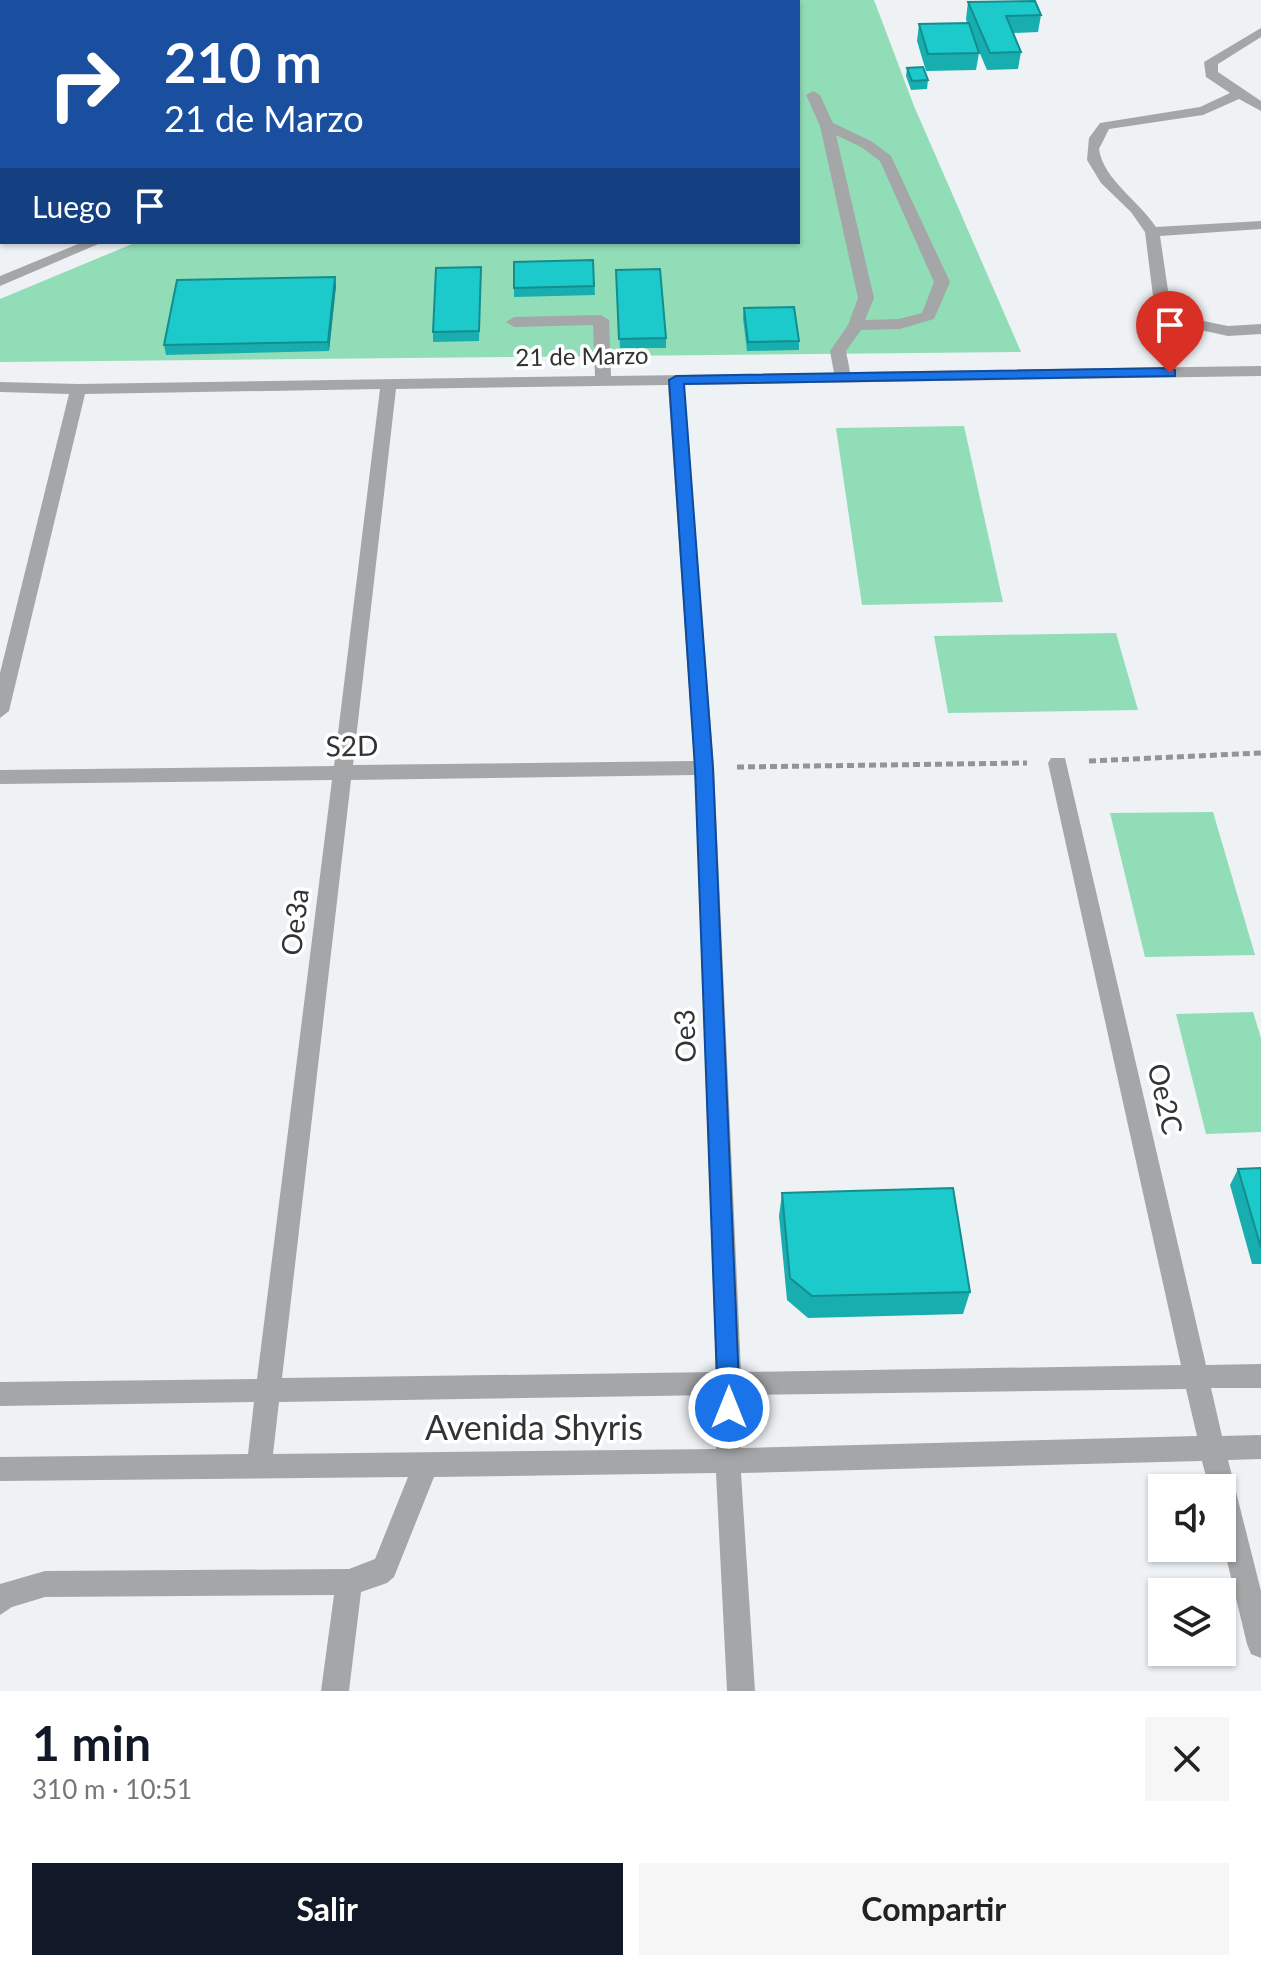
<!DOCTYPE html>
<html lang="es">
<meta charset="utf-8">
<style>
body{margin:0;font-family:Lato,sans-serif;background:#f6f6f6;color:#222;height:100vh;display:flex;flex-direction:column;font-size:30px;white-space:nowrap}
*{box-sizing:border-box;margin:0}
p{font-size:26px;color:#767676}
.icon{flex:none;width:44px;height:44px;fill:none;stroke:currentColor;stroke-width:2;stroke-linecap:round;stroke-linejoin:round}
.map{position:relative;height:1691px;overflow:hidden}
.sheet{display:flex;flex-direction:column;background:#fff;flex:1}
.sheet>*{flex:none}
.top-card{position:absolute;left:0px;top:0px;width:800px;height:244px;box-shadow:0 2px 6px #0004;background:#1a4fa0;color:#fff;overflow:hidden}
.controls{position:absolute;left:1148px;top:1474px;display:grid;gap:16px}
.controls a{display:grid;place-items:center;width:88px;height:88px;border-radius:0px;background:#fff;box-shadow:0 2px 6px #0004;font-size:40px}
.pin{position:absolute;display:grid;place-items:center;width:68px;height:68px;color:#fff;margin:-82px -34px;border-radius:50% 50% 50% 0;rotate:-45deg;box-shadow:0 0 8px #0007}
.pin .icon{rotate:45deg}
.me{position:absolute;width:88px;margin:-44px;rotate:0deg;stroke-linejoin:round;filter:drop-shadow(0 0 6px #0008)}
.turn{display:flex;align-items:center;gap:28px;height:168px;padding:0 32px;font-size:36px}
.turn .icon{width:104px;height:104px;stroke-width:2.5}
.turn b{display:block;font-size:56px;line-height:68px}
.then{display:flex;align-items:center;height:76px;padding:0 32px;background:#0003;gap:16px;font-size:30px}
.round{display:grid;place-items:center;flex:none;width:84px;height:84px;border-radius:0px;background:#f6f6f6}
.headline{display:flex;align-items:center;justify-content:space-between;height:136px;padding:0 32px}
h1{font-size:48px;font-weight:700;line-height:60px;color:#111827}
.action{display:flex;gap:16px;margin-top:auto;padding:16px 32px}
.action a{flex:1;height:92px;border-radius:0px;background:#111827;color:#fff;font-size:32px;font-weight:700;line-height:92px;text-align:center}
.action a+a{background:#f6f6f6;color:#222}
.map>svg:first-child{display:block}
</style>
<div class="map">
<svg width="1261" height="1691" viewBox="0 0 1261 1691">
<rect width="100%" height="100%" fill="#eef2f5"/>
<path fill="#91ddb7" d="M 417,0 L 874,0 L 914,106 L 1021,352 L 0,362 L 0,299 L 137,242 L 798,242 L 798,2 L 414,2 Z
M 964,426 L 1003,602 L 862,605 L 836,428 Z
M 1116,633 L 1138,710 L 948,713 L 934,636 Z
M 1213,812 L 1255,955 L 1145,957 L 1110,813 Z
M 1253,1012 L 1261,1038 L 1261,1132 L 1206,1134 L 1176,1014 Z"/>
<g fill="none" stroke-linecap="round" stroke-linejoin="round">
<path stroke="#929597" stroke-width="5" stroke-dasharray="7 4" stroke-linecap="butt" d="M 1089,761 L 1261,753
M 737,767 L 1027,763"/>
<path fill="#a5a6a7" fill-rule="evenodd" d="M 1261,28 L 1261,37 L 1218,64 L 1218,72 L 1261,101 L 1261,111 L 1239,99 L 1203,115 L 1109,129 L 1099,149 C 1103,179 1139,201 1156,227 L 1261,221 L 1261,229 L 1160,236 L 1170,304 L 1179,316 L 1228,326 L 1261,324 L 1261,334 L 1228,336 L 1169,323 L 1154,304 L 1145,232 L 1131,212 L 1101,183 L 1087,160 L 1089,138 L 1100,123 L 1200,107 L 1230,93 L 1206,77 L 1204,62 Z
M 2,50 L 2,58 L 0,59 L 0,51 Z
M 813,91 L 820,95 L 833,123 L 871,141 L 891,156 L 950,282 L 934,319 L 900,329 L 861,330 L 846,351 L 850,372 L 1261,366 L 1261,376 L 684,385 L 714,768 L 741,1372 L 1181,1365 L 1048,763 L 1051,758 L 1065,758 L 1206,1365 L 1261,1364 L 1261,1388 L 1211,1388 L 1222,1436 L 1261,1435 L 1261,1459 L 1228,1460 L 1261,1591 L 1261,1658 L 1251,1654 L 1247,1644 L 1222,1540 L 1222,1488 L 1209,1488 L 1202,1461 L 741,1473 L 755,1691 L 727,1691 L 716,1473 L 434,1477 L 394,1577 L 387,1583 L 361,1592 L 349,1691 L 321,1691 L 334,1595 L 45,1597 L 12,1607 L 0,1615 L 0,1584 L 45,1571 L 349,1569 L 375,1559 L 408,1477 L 0,1481 L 0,1457 L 248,1454 L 254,1402 L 0,1406 L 0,1382 L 257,1379 L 332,780 L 0,784 L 0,770 L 334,766 L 380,389 L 85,394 L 9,711 L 0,718 L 0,673 L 69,394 L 0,392 L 0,382 L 78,384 L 595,376 L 593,325 L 514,327 L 506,322 L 514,317 L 601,315 L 609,320 L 611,376 L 834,373 L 830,351 L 848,325 L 858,298 L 820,126 L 806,95 ZM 836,135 L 861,147 L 880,161 L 934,282 L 922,313 L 899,319 L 865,320 L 874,298 ZM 668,385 L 694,761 L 353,765 L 396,389 ZM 695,775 L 716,1372 L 282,1378 L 351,780 ZM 1186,1389 L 1197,1436 L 741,1448 L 741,1395 ZM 716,1395 L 716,1449 L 273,1454 L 279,1402 Z
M 83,242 L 103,242 L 0,286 L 0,276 Z"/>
</g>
<path fill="#18aeaf" d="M 968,2 L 1041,15 L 1038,32 L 1013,33 L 1021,52 L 1018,69 L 987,70 L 975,42 L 979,53 L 976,70 L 926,71 L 917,41 L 919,24 L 967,23 L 966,19 Z
M 907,68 L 928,80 L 927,89 L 911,90 L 906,76 Z
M 237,242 L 348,242 L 237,244 Z
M 593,260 L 595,295 L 514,297 L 514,288 Z
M 616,270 L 666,338 L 666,348 L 620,348 Z
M 335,277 L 336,286 L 329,351 L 166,355 L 164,345 Z
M 481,277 L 479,341 L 433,342 L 433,332 Z
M 744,308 L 799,341 L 799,350 L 747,351 L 743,318 Z
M 1261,1168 L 1261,1264 L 1252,1264 L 1230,1185 L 1238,1169 Z
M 782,1193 L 970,1292 L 963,1314 L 808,1318 L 787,1300 L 779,1216 Z"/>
<path fill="#148d8e" d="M 335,277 L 336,286 L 329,351 L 328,342 Z"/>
<path fill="#1ccacb" stroke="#148d8e" stroke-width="2" d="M 1035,1 L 1041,15 L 1006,16 L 1021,52 L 990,53 L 968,2 Z
M 969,23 L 979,53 L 928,54 L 919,24 Z
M 923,67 L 928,80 L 912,81 L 907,68 Z
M 593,260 L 594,286 L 514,288 L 514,262 Z
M 481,267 L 479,331 L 433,332 L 436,268 Z
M 660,269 L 666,338 L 619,339 L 616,270 Z
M 335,277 L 328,342 L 164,345 L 177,280 Z
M 794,307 L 799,341 L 748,342 L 744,308 Z
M 1261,1168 L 1261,1248 L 1238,1169 Z
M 953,1188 L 970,1292 L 812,1296 L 790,1278 L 782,1193 Z"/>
<path fill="#1a73e8" stroke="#114b97" stroke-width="2" d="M 1170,368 L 1175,370 L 1175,376 L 684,384 L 713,768 L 740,1408 L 737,1416 L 729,1419 L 721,1416 L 718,1408 L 695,768 L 669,380 L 676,376 Z"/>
<g text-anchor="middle" stroke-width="7" stroke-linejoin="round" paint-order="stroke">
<g font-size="24" fill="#313334" stroke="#fff">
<text transform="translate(582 357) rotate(-1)" y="8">21 de Marzo</text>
</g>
<g font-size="28" fill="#313334" stroke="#fff">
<text transform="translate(352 746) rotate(-1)" y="10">S2D</text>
<text transform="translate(295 922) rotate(-83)" y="10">Oe3a</text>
<text transform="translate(685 1036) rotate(-92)" y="10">Oe3</text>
<text transform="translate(1165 1099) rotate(77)" y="10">Oe2C</text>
</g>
<g font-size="34" fill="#313334" stroke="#fff">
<text x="534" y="1440">Avenida Shyris</text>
</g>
</g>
</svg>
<div class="controls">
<a><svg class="icon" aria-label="sound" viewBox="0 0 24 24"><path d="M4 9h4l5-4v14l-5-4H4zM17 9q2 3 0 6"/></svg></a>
<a><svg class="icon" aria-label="layers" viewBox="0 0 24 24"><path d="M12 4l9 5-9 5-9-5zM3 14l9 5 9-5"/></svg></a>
</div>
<div class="pin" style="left:1170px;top:373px;background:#d93025"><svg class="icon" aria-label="arrive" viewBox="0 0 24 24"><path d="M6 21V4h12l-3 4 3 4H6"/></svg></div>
<svg class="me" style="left:729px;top:1408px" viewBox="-20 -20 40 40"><circle r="17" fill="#1a73e8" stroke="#fff" stroke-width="3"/><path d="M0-11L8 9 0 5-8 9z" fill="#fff"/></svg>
<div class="top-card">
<div class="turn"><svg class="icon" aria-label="right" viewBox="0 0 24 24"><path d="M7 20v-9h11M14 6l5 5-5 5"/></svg><div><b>210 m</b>21 de Marzo</div></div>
<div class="then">Luego<svg class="icon" aria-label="arrive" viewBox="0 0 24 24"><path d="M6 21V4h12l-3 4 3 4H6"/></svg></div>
</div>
</div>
<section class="sheet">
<div class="headline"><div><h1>1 min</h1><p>310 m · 10:51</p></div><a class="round"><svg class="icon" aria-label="close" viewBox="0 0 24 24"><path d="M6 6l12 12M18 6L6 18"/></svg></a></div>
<div class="action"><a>Salir</a><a>Compartir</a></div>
</section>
